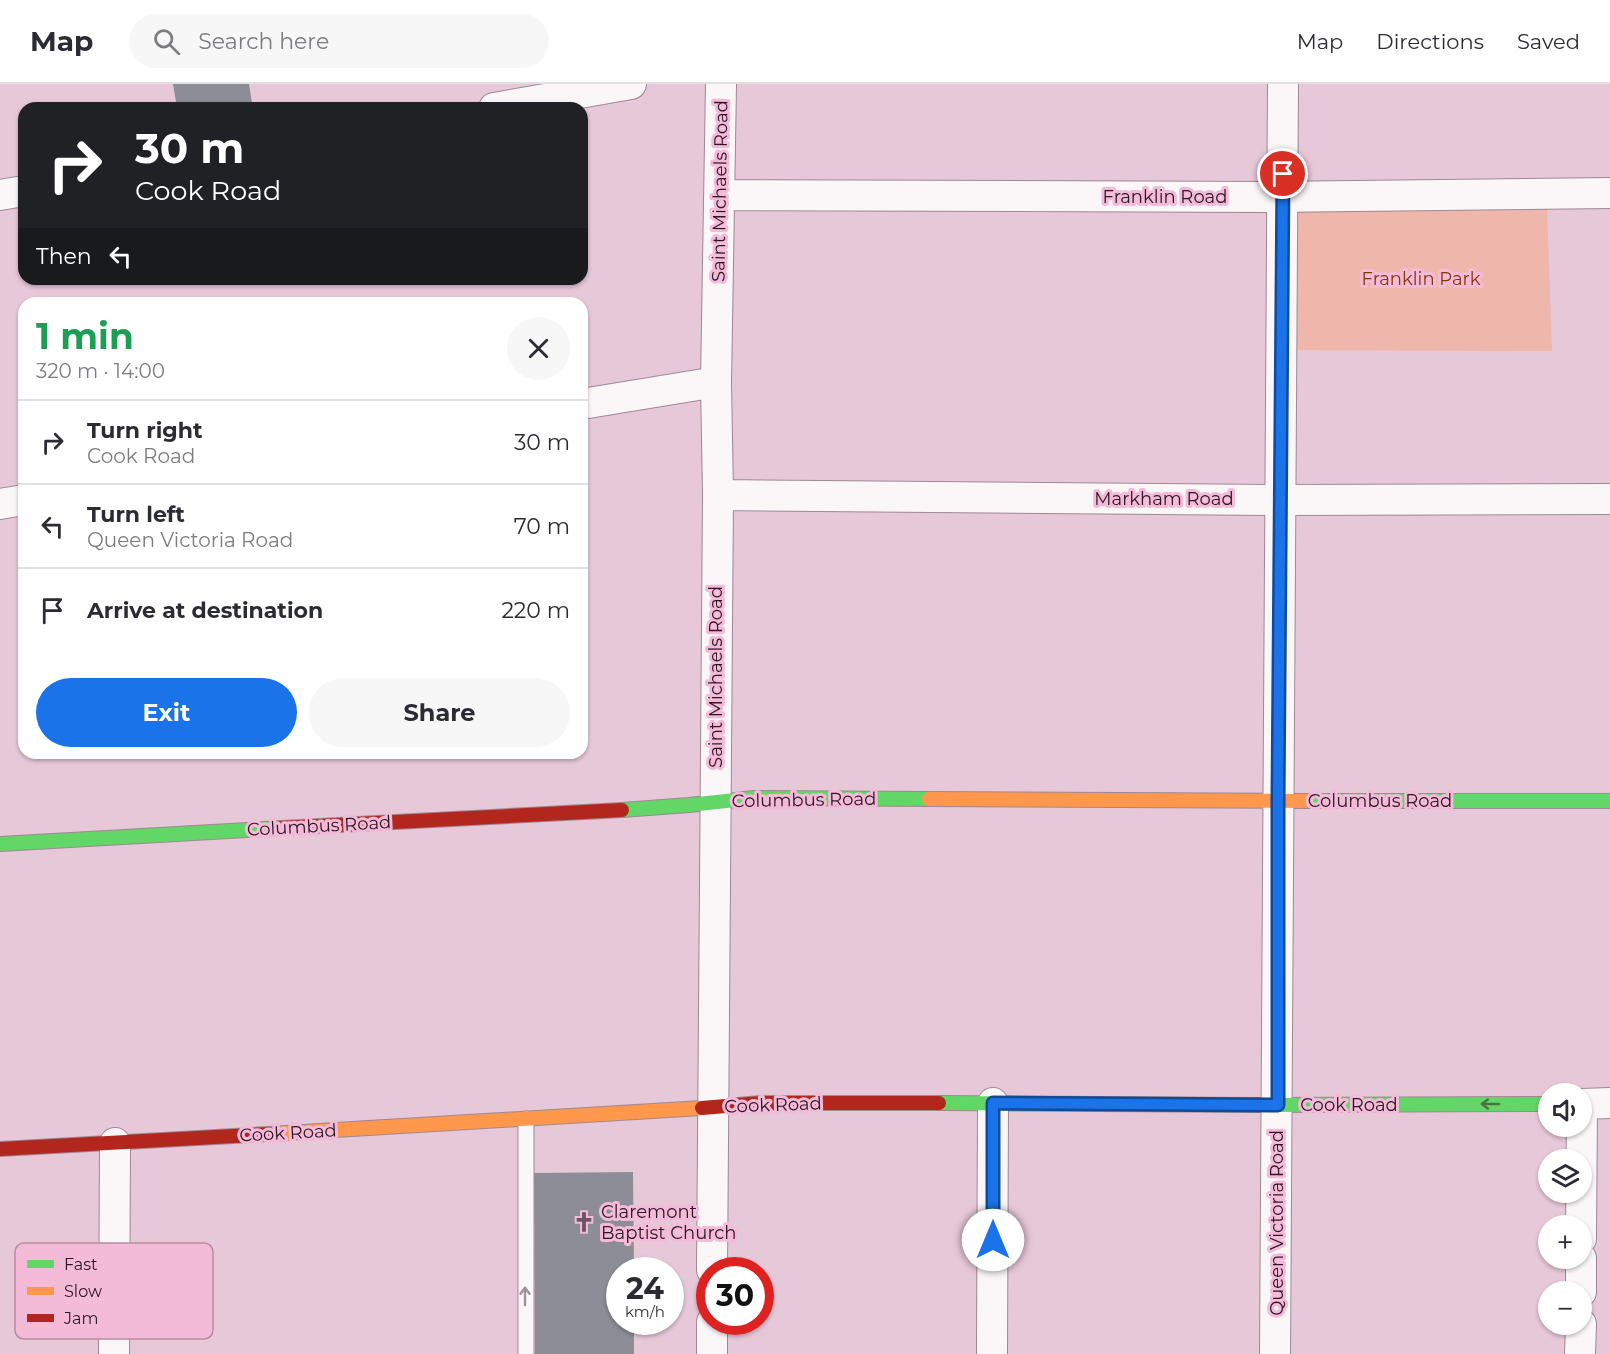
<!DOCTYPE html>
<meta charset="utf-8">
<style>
body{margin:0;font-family:Montserrat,sans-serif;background:#f7f7f7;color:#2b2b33;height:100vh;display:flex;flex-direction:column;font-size:22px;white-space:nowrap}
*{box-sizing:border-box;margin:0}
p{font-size:20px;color:#7c7c81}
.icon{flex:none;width:33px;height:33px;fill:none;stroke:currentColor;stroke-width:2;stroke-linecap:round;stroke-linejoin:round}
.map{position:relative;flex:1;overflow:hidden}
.side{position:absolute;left:18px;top:213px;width:570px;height:462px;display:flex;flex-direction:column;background:#fff;border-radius:18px;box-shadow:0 2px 4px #0004}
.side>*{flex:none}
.guide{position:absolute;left:18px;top:18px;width:570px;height:183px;border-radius:18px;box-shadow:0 2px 4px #0004;background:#202124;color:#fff;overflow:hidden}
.tools{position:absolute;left:1538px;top:999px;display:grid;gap:12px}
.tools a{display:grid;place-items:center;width:54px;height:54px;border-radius:50%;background:#fff;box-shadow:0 2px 4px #0004;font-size:30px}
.speed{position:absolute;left:606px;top:1173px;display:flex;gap:12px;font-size:30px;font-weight:700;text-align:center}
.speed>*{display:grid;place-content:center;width:78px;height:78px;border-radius:50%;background:#fff;box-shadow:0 2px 4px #0004;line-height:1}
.speed small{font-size:15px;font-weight:400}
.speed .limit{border:9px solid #d22;background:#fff;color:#111}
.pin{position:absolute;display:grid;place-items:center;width:51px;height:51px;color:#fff;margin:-26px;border:3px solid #fff;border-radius:50%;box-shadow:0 2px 6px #0007}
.me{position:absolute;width:66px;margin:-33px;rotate:0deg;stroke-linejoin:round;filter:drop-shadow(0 0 4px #0008)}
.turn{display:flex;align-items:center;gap:21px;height:126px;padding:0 18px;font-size:27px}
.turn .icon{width:78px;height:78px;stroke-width:2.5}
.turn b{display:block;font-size:42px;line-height:51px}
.then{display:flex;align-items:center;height:57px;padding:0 18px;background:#0003;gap:12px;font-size:22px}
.round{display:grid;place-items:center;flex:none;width:63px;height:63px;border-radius:32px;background:#f7f7f7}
.overview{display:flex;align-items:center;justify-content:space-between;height:102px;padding:0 18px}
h1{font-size:36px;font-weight:700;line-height:45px;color:#1e9e55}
.cta{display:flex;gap:12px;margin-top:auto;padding:12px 18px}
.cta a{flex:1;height:69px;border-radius:36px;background:#1a73e8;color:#fff;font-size:24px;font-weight:700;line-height:69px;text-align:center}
.cta a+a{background:#f7f7f7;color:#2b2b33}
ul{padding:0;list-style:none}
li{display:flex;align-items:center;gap:18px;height:84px;padding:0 18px;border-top:2px solid #e1e1e2}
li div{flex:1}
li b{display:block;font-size:22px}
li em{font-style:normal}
header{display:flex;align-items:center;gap:36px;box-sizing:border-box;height:84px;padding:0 30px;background:#fff;border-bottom:2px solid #e1e1e2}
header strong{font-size:28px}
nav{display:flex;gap:33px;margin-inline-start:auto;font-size:21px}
.search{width:420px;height:54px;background:#f7f7f7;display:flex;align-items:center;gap:15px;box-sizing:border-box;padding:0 21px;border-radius:33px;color:#7c7c81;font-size:22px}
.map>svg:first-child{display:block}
</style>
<header>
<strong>Map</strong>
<div class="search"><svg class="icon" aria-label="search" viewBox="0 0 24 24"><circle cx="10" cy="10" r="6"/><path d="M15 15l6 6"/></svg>Search here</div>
<nav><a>Map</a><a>Directions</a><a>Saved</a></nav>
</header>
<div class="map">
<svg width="1610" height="1270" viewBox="0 0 1610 1270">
<rect width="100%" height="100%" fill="#e7c8d8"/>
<path fill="#efb7ab" d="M 1547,122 L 1552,267 L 1290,266 L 1291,125 Z"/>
<path fill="#8d8d98" d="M 173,0 L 249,0 L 252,19 L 241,21 L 241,24 L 177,24 Z
M 633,1088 L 634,1186 L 620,1186 L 620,1238 L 634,1238 L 634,1270 L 535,1270 L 534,1089 Z"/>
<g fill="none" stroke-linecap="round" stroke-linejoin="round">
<g stroke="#9e8894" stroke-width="17">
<path id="lane" d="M 526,1270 L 526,1035"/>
</g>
<g stroke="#9e8894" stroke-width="32">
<path id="street" d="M 494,24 L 631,0
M 0,111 L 24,107
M 720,111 L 1265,113 L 1610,109
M 582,320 L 716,298
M 718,411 L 1281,416 L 1610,415
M 0,420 L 24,416
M 1581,1020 L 1610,1019
M 1581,1155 L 1582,1020
M 712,1186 L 718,411 L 716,298 L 721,0
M 1581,1208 L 1581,1174
M 114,1270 L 115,1059
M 712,1270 L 712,1238
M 992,1270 L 993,1019
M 1275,1270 L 1283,0
M 1580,1270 L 1581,1240"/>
</g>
<g stroke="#9e8894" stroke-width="16">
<path id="fast" d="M 1307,717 L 1610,717
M 622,726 L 689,721 L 754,714 L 929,715
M 0,760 L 281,744
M 939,1019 L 1261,1021 L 1548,1020"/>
</g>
<g stroke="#9e8894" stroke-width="16">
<path id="slow" d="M 929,715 L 1307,717
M 269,1050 L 702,1024"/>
</g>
<g stroke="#9e8894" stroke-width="16">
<path id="jam" d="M 281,744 L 622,726
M 702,1024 L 761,1019 L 939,1019
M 0,1065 L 269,1050"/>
</g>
<path stroke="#dbd2d7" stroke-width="4" stroke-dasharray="6 3" stroke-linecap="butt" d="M 670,1193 L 685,1193"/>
<use href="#lane" stroke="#fbf7f9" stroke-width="15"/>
<use href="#street" stroke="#fbf7f9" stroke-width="30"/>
<use href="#fast" stroke="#63d668" stroke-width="14"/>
<use href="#slow" stroke="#ff974d" stroke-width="14"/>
<use href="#jam" stroke="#b3261e" stroke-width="14"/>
</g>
<defs><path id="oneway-shaft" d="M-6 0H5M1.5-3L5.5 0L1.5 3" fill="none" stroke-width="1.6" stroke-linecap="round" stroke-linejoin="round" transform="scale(1.5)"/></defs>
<use stroke="#477646" href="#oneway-shaft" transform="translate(1490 1020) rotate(180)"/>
<use stroke="#9d9299" href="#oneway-shaft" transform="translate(525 1212) rotate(-90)"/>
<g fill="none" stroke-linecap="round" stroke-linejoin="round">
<g stroke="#114b97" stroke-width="15">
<path id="route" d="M 993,1156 L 993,1019 L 1278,1021 L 1278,716 L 1283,90"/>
</g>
<use href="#route" stroke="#1a73e8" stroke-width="10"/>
</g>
<defs>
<g id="church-bare" transform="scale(1.62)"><path d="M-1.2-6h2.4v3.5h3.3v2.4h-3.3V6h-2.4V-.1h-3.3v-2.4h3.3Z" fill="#6d5562" stroke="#f4bbd9" stroke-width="2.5" paint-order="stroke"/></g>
</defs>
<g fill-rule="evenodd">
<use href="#church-bare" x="584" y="1138"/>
</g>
<g text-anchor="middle" stroke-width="6" stroke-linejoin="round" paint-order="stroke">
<g font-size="18" fill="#2b1723" stroke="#f4bbd9">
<text transform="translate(720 107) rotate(-89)" y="6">Saint Michaels Road</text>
<text x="1165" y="119">Franklin Road</text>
<text x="1164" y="421">Markham Road</text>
<text transform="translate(716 593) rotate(-90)" y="6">Saint Michaels Road</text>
<text transform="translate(804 716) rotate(-1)" y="6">Columbus Road</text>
<text x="1380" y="723">Columbus Road</text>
<text transform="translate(319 742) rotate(-3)" y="6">Columbus Road</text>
<text transform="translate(773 1021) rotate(-2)" y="6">Cook Road</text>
<text x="1349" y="1027">Cook Road</text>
<text transform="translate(288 1049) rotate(-3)" y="6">Cook Road</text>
<text transform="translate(1277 1139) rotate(-90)" y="6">Queen Victoria Road</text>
</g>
<g font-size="18" fill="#843709" stroke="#f4bbd9">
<text x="1421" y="201">Franklin Park</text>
</g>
<g font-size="18" fill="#2b1723" stroke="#f4bbd9" text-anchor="start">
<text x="601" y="1134">Claremont<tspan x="601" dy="21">Baptist Church</tspan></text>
</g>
</g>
<rect x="15" y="1159" width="198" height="96" rx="9" fill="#f4bbd9" stroke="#b88aa2" stroke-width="1.5"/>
<rect x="27" y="1176" width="27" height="8" fill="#63d668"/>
<rect x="27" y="1203" width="27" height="8" fill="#ff974d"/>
<rect x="27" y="1230" width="27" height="8" fill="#b3261e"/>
<g font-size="16" fill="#2b1723">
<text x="64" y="1186">Fast</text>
<text x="64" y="1213">Slow</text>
<text x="64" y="1240">Jam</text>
</g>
</svg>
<div class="tools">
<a><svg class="icon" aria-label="sound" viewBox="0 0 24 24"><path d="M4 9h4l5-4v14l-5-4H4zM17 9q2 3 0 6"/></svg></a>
<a><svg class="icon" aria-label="layers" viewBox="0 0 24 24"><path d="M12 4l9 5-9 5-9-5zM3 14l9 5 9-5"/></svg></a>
<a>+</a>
<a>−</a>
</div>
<div class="speed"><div>24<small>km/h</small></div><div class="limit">30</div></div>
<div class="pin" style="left:1283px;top:90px;background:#d93025"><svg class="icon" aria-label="arrive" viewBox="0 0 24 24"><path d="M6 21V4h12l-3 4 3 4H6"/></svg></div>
<svg class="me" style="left:993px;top:1156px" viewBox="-20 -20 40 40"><circle r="19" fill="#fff"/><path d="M0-13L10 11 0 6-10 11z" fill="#1a73e8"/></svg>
<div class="guide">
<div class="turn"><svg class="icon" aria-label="right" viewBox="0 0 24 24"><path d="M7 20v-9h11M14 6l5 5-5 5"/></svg><div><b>30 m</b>Cook Road</div></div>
<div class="then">Then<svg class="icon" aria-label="left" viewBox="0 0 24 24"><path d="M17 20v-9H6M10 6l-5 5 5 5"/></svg></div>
</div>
<section class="side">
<div class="overview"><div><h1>1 min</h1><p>320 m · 14:00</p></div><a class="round"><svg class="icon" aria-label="close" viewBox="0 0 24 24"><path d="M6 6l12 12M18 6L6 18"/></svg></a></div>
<ul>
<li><svg class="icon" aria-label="right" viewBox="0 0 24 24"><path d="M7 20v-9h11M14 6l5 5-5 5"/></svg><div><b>Turn right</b><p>Cook Road</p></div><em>30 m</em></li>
<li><svg class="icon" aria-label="left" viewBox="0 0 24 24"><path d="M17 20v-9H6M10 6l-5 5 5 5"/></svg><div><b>Turn left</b><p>Queen Victoria Road</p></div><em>70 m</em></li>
<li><svg class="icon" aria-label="arrive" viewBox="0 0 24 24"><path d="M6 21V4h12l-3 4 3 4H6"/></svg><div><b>Arrive at destination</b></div><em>220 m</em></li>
</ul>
<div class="cta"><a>Exit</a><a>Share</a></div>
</section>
</div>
